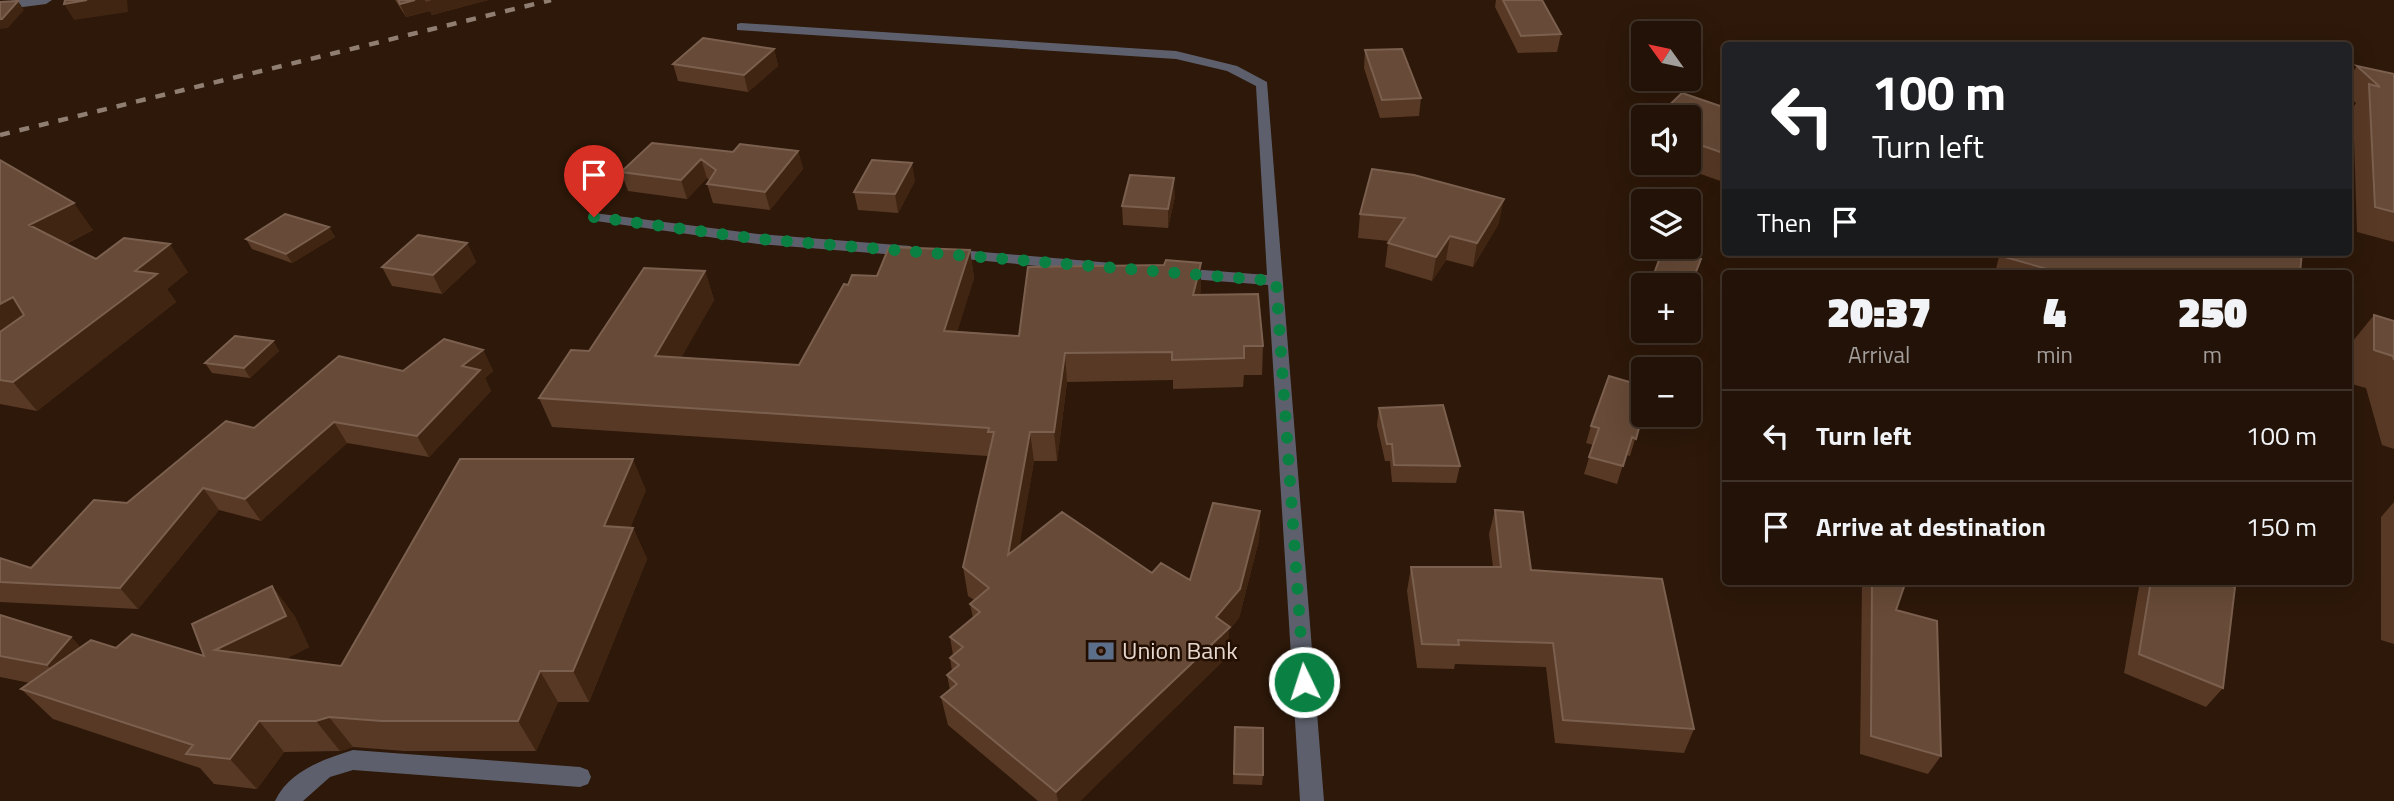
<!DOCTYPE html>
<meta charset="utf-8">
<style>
body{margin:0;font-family:"Titillium Web",sans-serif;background:#2e2015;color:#f1f3f6;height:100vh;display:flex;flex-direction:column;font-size:26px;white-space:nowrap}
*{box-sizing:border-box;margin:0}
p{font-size:23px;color:#a29e9b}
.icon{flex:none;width:38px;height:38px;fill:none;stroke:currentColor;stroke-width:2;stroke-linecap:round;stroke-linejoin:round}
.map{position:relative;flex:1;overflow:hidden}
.details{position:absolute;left:1722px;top:270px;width:630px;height:315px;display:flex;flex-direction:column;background:#221207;border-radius:7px;box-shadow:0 7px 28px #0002,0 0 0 2px #3f3228}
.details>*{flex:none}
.guide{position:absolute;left:1722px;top:42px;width:630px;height:214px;border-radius:7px;box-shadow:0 7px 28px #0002,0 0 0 2px #3f3228;background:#202124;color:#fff;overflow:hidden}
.needle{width:46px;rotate:303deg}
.buttons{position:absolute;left:1631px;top:21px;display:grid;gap:14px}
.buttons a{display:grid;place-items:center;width:70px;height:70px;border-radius:7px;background:#221207;box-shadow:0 7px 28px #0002,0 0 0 2px #3f3228;font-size:35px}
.pin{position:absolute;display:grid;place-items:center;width:60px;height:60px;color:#fff;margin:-72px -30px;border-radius:50% 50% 50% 0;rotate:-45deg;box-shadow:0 0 7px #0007}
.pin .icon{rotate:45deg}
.me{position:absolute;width:77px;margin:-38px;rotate:356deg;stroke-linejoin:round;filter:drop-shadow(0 0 5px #0008)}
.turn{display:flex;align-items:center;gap:24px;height:147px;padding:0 35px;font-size:32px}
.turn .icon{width:91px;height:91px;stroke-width:2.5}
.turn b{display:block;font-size:49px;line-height:60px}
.then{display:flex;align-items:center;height:66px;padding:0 35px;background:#0003;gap:14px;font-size:26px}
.eta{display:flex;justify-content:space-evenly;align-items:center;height:119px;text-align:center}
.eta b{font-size:42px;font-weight:800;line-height:49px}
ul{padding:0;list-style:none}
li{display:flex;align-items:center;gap:21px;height:91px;padding:0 35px;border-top:2px solid #3f3228}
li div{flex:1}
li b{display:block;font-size:26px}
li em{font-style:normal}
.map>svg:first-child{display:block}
</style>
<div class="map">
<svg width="2394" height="801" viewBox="0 0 2394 801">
<rect width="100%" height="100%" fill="#2d1809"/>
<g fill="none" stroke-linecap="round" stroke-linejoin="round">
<path fill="#5d606c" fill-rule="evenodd" d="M 353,750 L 580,767 L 588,770 L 591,777 L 588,784 L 580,787 L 353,770 L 330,777 L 303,801 L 275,801 C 289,771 324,759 353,750 Z"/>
<path fill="#5d606c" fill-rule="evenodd" d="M 19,0 L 52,0 L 46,4 L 0,10 L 0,2 Z
M 741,23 L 1176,51 L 1237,66 L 1267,82 L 1324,801 L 1300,801 L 1268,285 L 1178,278 L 1170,273 L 1178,268 L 1267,275 L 1256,86 L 1227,71 L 1176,59 L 737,30 L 737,24 Z
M 594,213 L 758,234 L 910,246 L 918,251 L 910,256 L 758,244 L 589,220 L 589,214 Z
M 948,249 L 1112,263 L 1120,268 L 1112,273 L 943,257 L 940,254 L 943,251 Z"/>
<path stroke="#907e72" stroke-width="4.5" stroke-dasharray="10 10" stroke-linecap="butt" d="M 0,135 L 551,0"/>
</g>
<path fill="#583925" d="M 395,0 L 488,0 L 432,15 L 430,11 L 406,17 Z
M 1496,0 L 1542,0 L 1561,34 L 1557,52 L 1518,53 L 1495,7 Z
M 774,49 L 778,66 L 748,92 L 678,81 L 673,64 Z
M 1365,50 L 1421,98 L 1419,116 L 1380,118 L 1364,68 Z
M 2357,66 L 2394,74 L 2394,242 L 2357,232 L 2353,108 L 2356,103 L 2348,96 L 2348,79 Z
M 1726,108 L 1726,183 L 1670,163 L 1689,163 L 1689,117 Z
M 798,151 L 803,169 L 770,210 L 713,203 L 707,184 L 710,180 L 707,178 L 687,199 L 628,191 L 621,172 L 733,152 Z
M 0,160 L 93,230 L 66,244 L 96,259 L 188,272 L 167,289 L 176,302 L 37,411 L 0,404 Z
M 915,181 L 898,213 L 858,210 L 854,192 Z
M 1175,196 L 1168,228 L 1123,225 L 1122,206 Z
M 1360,214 L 1499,223 L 1473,267 L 1446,260 L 1432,281 L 1385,267 L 1388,243 L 1389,241 L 1358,238 Z
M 329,227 L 335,237 L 292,263 L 252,249 L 246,239 Z
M 467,243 L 476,262 L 442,294 L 392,286 L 382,267 Z
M 970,250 L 974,278 L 957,331 L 1019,336 L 1164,265 L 1201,263 L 1200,295 L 1263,346 L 1262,375 L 1244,375 L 1243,387 L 1173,389 L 1173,380 L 1067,382 L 1057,461 L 1034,461 L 1019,546 L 1152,573 L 1190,580 L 1260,511 L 1259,540 L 1239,618 L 1229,630 L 1229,655 L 1080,801 L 1038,801 L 948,725 L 941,697 L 950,690 L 947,675 L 952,671 L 950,658 L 953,655 L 950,637 L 973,618 L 970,604 L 974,600 L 968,596 L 963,567 L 988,456 L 552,427 L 539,398 L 589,351 L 705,271 L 714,300 L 681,357 L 799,365 L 848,285 Z
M 2000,252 L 2302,252 L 2300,273 L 1995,273 Z
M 1643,302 L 1643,331 L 1669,331 L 1666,340 L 1634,331 Z
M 2374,315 L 2394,321 L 2394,449 L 2382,445 L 2366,388 L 2348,383 L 2348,347 Z
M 273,341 L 279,351 L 250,378 L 212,373 L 205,363 Z
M 483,350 L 493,371 L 485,378 L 491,391 L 429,457 L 347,443 L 261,521 L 219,510 L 138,609 L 0,602 L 0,558 L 31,568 L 254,428 L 403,371 Z
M 1379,408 L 1460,466 L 1456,483 L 1392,482 L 1390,461 L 1385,461 L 1377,425 Z
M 1643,413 L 1630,456 L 1626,455 L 1617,484 L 1584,474 L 1593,445 L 1586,443 L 1591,426 Z
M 646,490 L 630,528 L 633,528 L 647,559 L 589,702 L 558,702 L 536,751 L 404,751 L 353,747 L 340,751 L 284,752 L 257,789 L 214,784 L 200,768 L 53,719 L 21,689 L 30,683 L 0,677 L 0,615 L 71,637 L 80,647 L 116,648 L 204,656 L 272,586 L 295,617 L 309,647 L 285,659 L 341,666 Z
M 2394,502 L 2394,644 L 2381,640 L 2381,517 Z
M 1495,510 L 1531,570 L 1694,729 L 1684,753 L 1555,743 L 1546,667 L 1455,664 L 1454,669 L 1417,668 L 1407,591 L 1411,567 L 1493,567 L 1489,534 Z
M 1862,581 L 1906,581 L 1896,610 L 1941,756 L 1928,774 L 1860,754 Z
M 2140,581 L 2219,581 L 2223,688 L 2206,707 L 2124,673 Z
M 1235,727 L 1263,775 L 1262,785 L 1233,784 Z"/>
<path fill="#402512" d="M 87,0 L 127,0 L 128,12 L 74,20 L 64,4 Z
M 415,0 L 425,0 L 430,11 L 406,17 L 400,4 Z
M 432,0 L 488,0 L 432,15 L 426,2 Z
M 18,1 L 24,10 L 8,28 L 0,29 L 0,19 Z
M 774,49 L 778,66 L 748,92 L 744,75 Z
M 798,151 L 803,169 L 770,210 L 765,192 Z
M 701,159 L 707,178 L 687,199 L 681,180 Z
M 912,163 L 915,181 L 898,213 L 895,194 Z
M 1174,178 L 1175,196 L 1168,228 L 1168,209 Z
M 1504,199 L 1499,223 L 1473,267 L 1477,243 Z
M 74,203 L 93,230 L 49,252 L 29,225 Z
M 329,227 L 335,237 L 292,263 L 286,254 Z
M 1450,236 L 1446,260 L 1432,281 L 1436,257 Z
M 467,243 L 476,262 L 442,294 L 433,275 Z
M 170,244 L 188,272 L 167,289 L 176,302 L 37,411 L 13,382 L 135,271 Z
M 970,250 L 974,278 L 949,359 L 944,331 Z
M 1201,263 L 1201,291 L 1193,324 L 1193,295 Z
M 705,271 L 714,300 L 666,385 L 655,356 Z
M 13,297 L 35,326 L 0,343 L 0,304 Z
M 273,341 L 279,351 L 250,378 L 244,368 Z
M 483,350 L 493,371 L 485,378 L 491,391 L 429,457 L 417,436 L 462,366 Z
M 1065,353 L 1067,382 L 1057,461 L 1054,432 Z
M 334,422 L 347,443 L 261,521 L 245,499 Z
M 1030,432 L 1034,461 L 1013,584 L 1008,555 Z
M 633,459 L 646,490 L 618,557 L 604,526 Z
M 203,488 L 219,510 L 138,609 L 120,588 Z
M 1260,511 L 1259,540 L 1239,618 L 1229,630 L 1229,655 L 1080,801 L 1058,801 L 1056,792 L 1216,617 Z
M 633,528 L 647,559 L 589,702 L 573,671 Z
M 272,586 L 295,617 L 309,647 L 241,681 L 215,650 Z
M 71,637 L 95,663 L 72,691 L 47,665 Z
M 540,671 L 558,702 L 536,751 L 518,721 Z
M 329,717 L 353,747 L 340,751 L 316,721 Z
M 259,721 L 284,752 L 257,789 L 230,759 Z"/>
<path fill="#674a37" stroke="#7b604f" stroke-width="2" d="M 65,0 L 87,0 L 64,4 Z
M 398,0 L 415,0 L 400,4 Z
M 1503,0 L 1542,0 L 1561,34 L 1521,36 Z
M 18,1 L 2,19 L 0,19 L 0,2 Z
M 703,38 L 774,49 L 744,75 L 673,64 Z
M 2173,42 L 2190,46 L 2172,46 Z
M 1402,49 L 1421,98 L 1382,100 L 1365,50 Z
M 2357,66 L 2394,74 L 2394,212 L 2375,207 L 2369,84 L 2380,87 Z
M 1682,93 L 1726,108 L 1726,154 L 1689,141 L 1689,117 L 1657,117 Z
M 652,143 L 733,152 L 740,144 L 798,151 L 765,192 L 707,184 L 716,170 L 701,159 L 681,180 L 621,172 Z
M 0,160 L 74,203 L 29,225 L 96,259 L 124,238 L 170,244 L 135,271 L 157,274 L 13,382 L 0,380 L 0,332 L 24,315 L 13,297 L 0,304 Z
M 872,160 L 912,163 L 895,194 L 854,192 Z
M 1372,169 L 1414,175 L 1504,199 L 1477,243 L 1450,236 L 1436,257 L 1388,243 L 1405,218 L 1360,214 Z
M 1130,175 L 1174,178 L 1168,209 L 1122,206 Z
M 285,214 L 329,227 L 286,254 L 246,239 Z
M 418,235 L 467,243 L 433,275 L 382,267 Z
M 889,247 L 970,250 L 944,331 L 1019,336 L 1028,267 L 1164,265 L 1166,260 L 1201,263 L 1193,295 L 1258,294 L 1263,346 L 1244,346 L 1244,358 L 1172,360 L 1172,352 L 1065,353 L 1054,432 L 1030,432 L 1008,555 L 1062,512 L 1152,573 L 1161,563 L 1190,580 L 1213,503 L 1260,511 L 1240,589 L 1216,617 L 1230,627 L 1056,792 L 941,697 L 957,684 L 947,675 L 959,665 L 950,658 L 963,647 L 950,637 L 980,612 L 970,604 L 989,588 L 963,567 L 994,432 L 988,432 L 989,428 L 539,398 L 571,350 L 589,351 L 644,268 L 705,271 L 655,356 L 799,365 L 844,284 L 848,285 L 852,275 L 877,276 Z
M 1663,249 L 1701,259 L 1689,290 L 1689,285 L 1650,285 Z
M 2006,252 L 2302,252 L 2300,273 L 2061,273 L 2005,257 Z
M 1643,302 L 1643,316 L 1639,314 Z
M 2374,315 L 2394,321 L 2394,360 L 2393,356 L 2374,350 Z
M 235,336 L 273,341 L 244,368 L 205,363 Z
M 444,339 L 483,350 L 462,366 L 480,370 L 417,436 L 334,422 L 245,499 L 203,488 L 120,588 L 0,582 L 0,558 L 31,568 L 94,500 L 127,503 L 226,421 L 254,428 L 339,356 L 403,371 Z
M 1609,376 L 1643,386 L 1643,413 L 1636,439 L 1632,437 L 1623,466 L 1589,457 L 1599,428 L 1591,426 Z
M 1443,405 L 1460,466 L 1394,465 L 1392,444 L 1387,444 L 1379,408 Z
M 460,459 L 633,459 L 604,526 L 633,528 L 573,671 L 540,671 L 518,721 L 382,721 L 329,717 L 316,721 L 259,721 L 230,759 L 186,754 L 193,745 L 21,689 L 91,640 L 116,648 L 132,634 L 204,656 L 192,624 L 272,586 L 286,616 L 215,650 L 341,666 Z
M 1495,510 L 1523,512 L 1531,570 L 1662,579 L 1694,729 L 1563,720 L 1553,643 L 1458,640 L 1459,645 L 1422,644 L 1411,567 L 1501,567 Z
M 1872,581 L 1906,581 L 1896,610 L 1937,621 L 1941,756 L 1871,736 Z
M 2151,581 L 2219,581 L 2235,587 L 2223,688 L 2139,654 Z
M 0,615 L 71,637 L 47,665 L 0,656 Z
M 1235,727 L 1263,728 L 1263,775 L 1234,774 Z"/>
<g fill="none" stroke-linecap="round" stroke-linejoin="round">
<path stroke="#0b8043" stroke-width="12" stroke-dasharray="0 21.6" d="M 594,217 L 758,239 L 1276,281 L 1304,682"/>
</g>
<defs>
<g id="bank-bare" transform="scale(2.1)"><path d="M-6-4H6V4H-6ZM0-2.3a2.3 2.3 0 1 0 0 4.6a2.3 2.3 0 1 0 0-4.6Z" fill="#5c6f8a" stroke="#230e02" stroke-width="2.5" paint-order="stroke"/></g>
</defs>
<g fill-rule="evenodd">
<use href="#bank-bare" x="1101" y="651"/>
</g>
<g text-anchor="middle" stroke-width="5" stroke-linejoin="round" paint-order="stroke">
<g font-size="24" fill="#e6d7ce" stroke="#230e02" text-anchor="start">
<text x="1122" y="659">Union Bank</text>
</g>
</g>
</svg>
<div class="buttons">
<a><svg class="needle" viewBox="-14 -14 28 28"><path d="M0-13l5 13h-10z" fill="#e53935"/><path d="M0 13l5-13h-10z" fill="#a29e9b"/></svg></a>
<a><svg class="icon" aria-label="sound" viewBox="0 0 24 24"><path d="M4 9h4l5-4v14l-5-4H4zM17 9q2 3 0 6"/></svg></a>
<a><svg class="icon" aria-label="layers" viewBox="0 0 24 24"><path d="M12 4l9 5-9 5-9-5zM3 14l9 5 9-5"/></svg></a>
<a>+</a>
<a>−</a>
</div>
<div class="pin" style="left:594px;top:217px;background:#d93025"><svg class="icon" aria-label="arrive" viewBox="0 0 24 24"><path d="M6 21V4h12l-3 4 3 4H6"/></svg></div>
<svg class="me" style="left:1304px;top:682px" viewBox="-20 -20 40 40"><circle r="17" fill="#0b8043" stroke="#fff" stroke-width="3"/><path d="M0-11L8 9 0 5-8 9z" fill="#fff"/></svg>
<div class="guide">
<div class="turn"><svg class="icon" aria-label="left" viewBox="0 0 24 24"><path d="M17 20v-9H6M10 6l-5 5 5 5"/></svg><div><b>100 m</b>Turn left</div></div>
<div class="then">Then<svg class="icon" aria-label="arrive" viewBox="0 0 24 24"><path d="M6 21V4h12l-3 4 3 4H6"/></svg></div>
</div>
<section class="details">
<div class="eta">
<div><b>20:37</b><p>Arrival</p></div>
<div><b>4</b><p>min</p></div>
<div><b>250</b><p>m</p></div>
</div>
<ul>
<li><svg class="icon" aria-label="left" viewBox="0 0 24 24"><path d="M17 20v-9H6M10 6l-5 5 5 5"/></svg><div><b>Turn left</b></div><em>100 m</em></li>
<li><svg class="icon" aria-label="arrive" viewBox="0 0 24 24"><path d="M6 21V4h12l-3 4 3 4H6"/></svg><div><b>Arrive at destination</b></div><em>150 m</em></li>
</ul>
</section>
</div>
